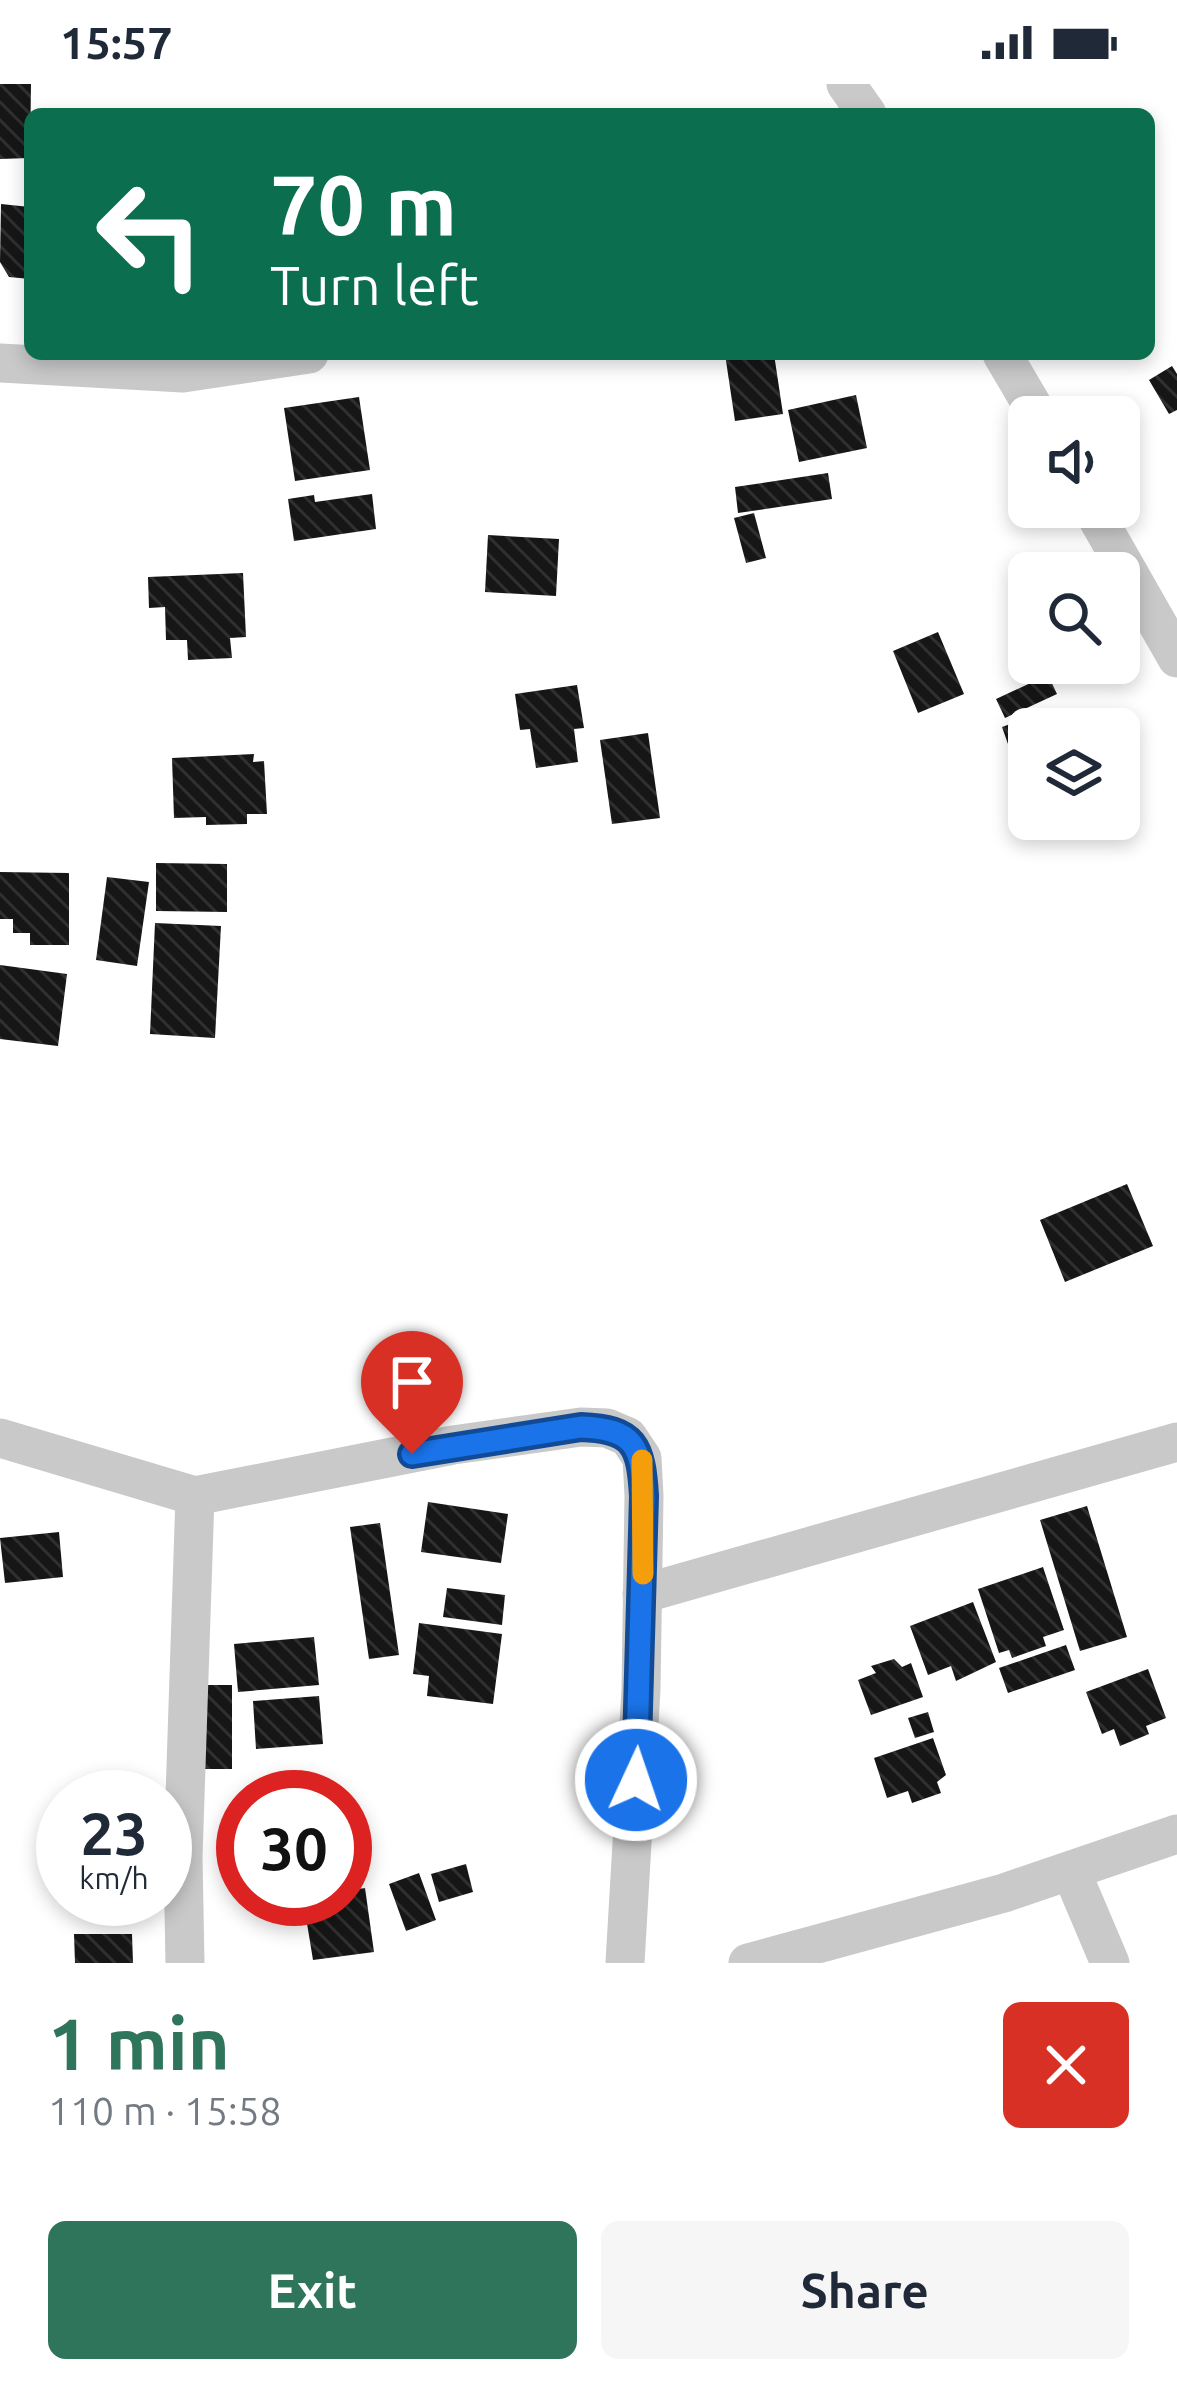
<!DOCTYPE html>
<meta charset="utf-8">
<style>
body{margin:0;font-family:Ubuntu,sans-serif;background:#f6f6f7;color:#1f2937;height:100vh;display:flex;flex-direction:column;font-size:45px;white-space:nowrap}
*{box-sizing:border-box;margin:0}
p{font-size:39px;color:#747a83}
.icon{flex:none;width:66px;height:66px;fill:none;stroke:currentColor;stroke-width:2;stroke-linecap:round;stroke-linejoin:round}
.map{position:relative;height:1879px;overflow:hidden}
.sheet{display:flex;flex-direction:column;background:#fff;flex:1}
.sheet>*{flex:none}
.guide{position:absolute;left:24px;top:24px;width:1131px;height:252px;border-radius:18px;box-shadow:0 6px 18px #0003;background:#0b6e4f;color:#fff;overflow:hidden}
.buttons{position:absolute;left:1008px;top:312px;display:grid;gap:24px}
.buttons a{display:grid;place-items:center;width:132px;height:132px;border-radius:18px;background:#fff;box-shadow:0 6px 18px #0003;font-size:60px}
.speed{position:absolute;left:36px;top:1686px;display:flex;gap:24px;font-size:60px;font-weight:700;text-align:center}
.speed>*{display:grid;place-content:center;width:156px;height:156px;border-radius:50%;background:#fff;box-shadow:0 6px 18px #0003;line-height:1}
.speed small{font-size:30px;font-weight:400}
.speed .limit{border:18px solid #d22;background:#fff;color:#111}
.pin{position:absolute;display:grid;place-items:center;width:102px;height:102px;color:#fff;margin:-123px -51px;border-radius:50% 50% 50% 0;rotate:-45deg;box-shadow:0 0 12px #0007}
.pin .icon{rotate:45deg}
.me{position:absolute;width:132px;margin:-66px;rotate:3deg;stroke-linejoin:round;filter:drop-shadow(0 0 9px #0008)}
.turn{display:flex;align-items:center;gap:42px;height:252px;padding:0 48px;font-size:54px}
.turn .icon{width:156px;height:156px;stroke-width:2.5}
.turn b{display:block;font-size:84px;line-height:102px}
.round{display:grid;place-items:center;flex:none;width:126px;height:126px;border-radius:18px;background:#f6f6f7}
.head{display:flex;align-items:center;justify-content:space-between;height:204px;padding:0 48px}
h1{font-size:72px;font-weight:700;line-height:90px;color:#2f755b}
.action{display:flex;gap:24px;margin-top:auto;padding:24px 48px}
.action a{flex:1;height:138px;border-radius:18px;background:#2f755b;color:#fff;font-size:48px;font-weight:700;line-height:138px;text-align:center}
.action a+a{background:#f6f6f7;color:#1f2937}
.status{display:flex;justify-content:space-between;align-items:center;height:84px;padding:0 60px;background:#fff;direction:ltr}
.status svg{height:33px;fill:currentColor}
.map>svg:first-child{display:block}
</style>
<div class="status"><b>15:57</b><svg viewBox="0 0 49 12"><path d="M0 12V9h3v3zM5 12V6h3v6zM10 12V3h3v9zM15 12V0h3v12zM26 1h20v11H26zM47 4h2v5h-2z"/></svg></div>
<div class="map">
<svg width="1177" height="1879" viewBox="0 0 1177 1879">
<defs>
<pattern id="building-back-hatch" width="6" height="6" patternUnits="userSpaceOnUse" patternTransform="scale(3)"><rect width="6" height="6" fill="#161616"/><path d="M-1 5l2 2M0 0l6 6M5-1l2 2" fill="none" stroke="#303030"/></pattern>
</defs>
<rect width="100%" height="100%" fill="#fff"/>
<path fill="url(#building-back-hatch)" d="M 0,0 L 31,0 L 30,74 L 0,75 Z
M 1,120 L 30,123 L 30,195 L 9,193 L 0,178 Z
M 725,270 L 774,270 L 783,330 L 735,337 Z
M 1172,282 L 1177,290 L 1177,326 L 1169,330 L 1149,296 Z
M 856,311 L 867,364 L 799,378 L 788,326 Z
M 359,313 L 370,386 L 295,397 L 284,324 Z
M 828,389 L 832,415 L 738,429 L 735,403 Z
M 372,410 L 376,445 L 294,457 L 288,415 L 314,411 L 315,418 Z
M 754,429 L 766,474 L 746,479 L 734,434 Z
M 488,451 L 559,455 L 556,512 L 485,508 Z
M 243,489 L 246,553 L 230,554 L 232,574 L 188,576 L 187,556 L 166,556 L 165,523 L 149,524 L 148,493 Z
M 938,548 L 964,610 L 918,629 L 893,567 Z
M 1048,591 L 1057,610 L 1005,634 L 996,615 Z
M 577,601 L 584,644 L 574,645 L 578,678 L 536,684 L 530,645 L 520,646 L 515,610 Z
M 1055,624 L 1063,645 L 1029,645 L 1029,695 L 1021,697 L 1002,643 Z
M 648,649 L 660,734 L 612,740 L 600,656 Z
M 254,670 L 253,678 L 264,677 L 267,730 L 247,730 L 247,740 L 206,741 L 206,733 L 174,734 L 172,674 Z
M 156,779 L 227,780 L 227,828 L 156,827 Z
M 0,788 L 69,789 L 69,861 L 30,861 L 30,849 L 13,849 L 13,835 L 0,835 Z
M 107,793 L 149,798 L 137,882 L 96,876 Z
M 155,839 L 221,842 L 215,954 L 150,950 Z
M 0,881 L 67,890 L 58,962 L 0,955 Z
M 1127,1100 L 1153,1162 L 1065,1198 L 1040,1136 Z
M 428,1418 L 508,1430 L 501,1479 L 421,1468 Z
M 1087,1422 L 1127,1553 L 1080,1567 L 1040,1436 Z
M 380,1439 L 399,1571 L 369,1575 L 350,1443 Z
M 59,1448 L 63,1493 L 5,1499 L 0,1454 Z
M 1043,1483 L 1064,1546 L 1043,1553 L 1046,1562 L 1012,1574 L 1009,1566 L 999,1569 L 978,1505 Z
M 447,1504 L 505,1511 L 502,1541 L 443,1533 Z
M 973,1518 L 996,1578 L 956,1597 L 951,1582 L 928,1591 L 910,1542 Z
M 419,1539 L 502,1550 L 493,1620 L 427,1612 L 429,1592 L 413,1590 Z
M 314,1553 L 319,1601 L 238,1608 L 234,1560 Z
M 1066,1561 L 1075,1586 L 1008,1609 L 999,1584 Z
M 894,1575 L 902,1583 L 911,1579 L 923,1613 L 871,1631 L 858,1596 L 876,1589 L 871,1582 Z
M 1148,1585 L 1166,1634 L 1146,1642 L 1149,1650 L 1120,1662 L 1114,1645 L 1102,1650 L 1086,1608 Z
M 201,1601 L 232,1601 L 232,1685 L 201,1685 Z
M 319,1612 L 323,1660 L 256,1665 L 253,1617 Z
M 928,1628 L 934,1648 L 915,1654 L 908,1634 Z
M 933,1654 L 946,1691 L 937,1698 L 941,1709 L 912,1719 L 908,1707 L 887,1714 L 874,1674 Z
M 466,1780 L 473,1808 L 439,1818 L 431,1790 Z
M 419,1789 L 436,1836 L 406,1847 L 389,1800 Z
M 365,1804 L 374,1868 L 313,1876 L 303,1815 L 345,1815 L 345,1807 Z
M 74,1850 L 132,1850 L 133,1879 L 75,1879 Z"/>
<g fill="none" stroke-linecap="round" stroke-linejoin="round">
<path stroke="#c9c9c9" stroke-width="39" d="M 846,0 L 867,30
M 1002,270 L 1039,333
M 0,279 L 183,289 L 309,270
M 1091,423 L 1177,574
M 0,1354 L 195,1412 L 183,1773 L 185,1879
M 195,1412 L 453,1361 L 581,1343 L 607,1344 L 628,1353 L 642,1374 L 644,1412 L 641,1605 L 625,1879
M 642,1510 L 1177,1358
M 1071,1787 L 1110,1879
M 748,1879 L 1004,1809 L 1177,1750"/>
</g>
<g fill="none" stroke-linecap="round" stroke-linejoin="round">
<g stroke="#114b97" stroke-width="30">
<path id="route" d="M 412,1370 L 581,1343 C 635,1345 641,1362 644,1412 L 636,1696"/>
</g>
<use href="#route" stroke="#1a73e8" stroke-width="21"/>
<path stroke="#f59e0b" stroke-width="21" d="M 642,1376 L 643,1490"/>
</g>
</svg>
<div class="buttons">
<a><svg class="icon" aria-label="sound" viewBox="0 0 24 24"><path d="M4 9h4l5-4v14l-5-4H4zM17 9q2 3 0 6"/></svg></a>
<a><svg class="icon" aria-label="search" viewBox="0 0 24 24"><circle cx="10" cy="10" r="6"/><path d="M15 15l6 6"/></svg></a>
<a><svg class="icon" aria-label="layers" viewBox="0 0 24 24"><path d="M12 4l9 5-9 5-9-5zM3 14l9 5 9-5"/></svg></a>
</div>
<div class="speed"><div>23<small>km/h</small></div><div class="limit">30</div></div>
<div class="pin" style="left:412px;top:1370px;background:#d93025"><svg class="icon" aria-label="arrive" viewBox="0 0 24 24"><path d="M6 21V4h12l-3 4 3 4H6"/></svg></div>
<svg class="me" style="left:636px;top:1696px" viewBox="-20 -20 40 40"><circle r="17" fill="#1a73e8" stroke="#fff" stroke-width="3"/><path d="M0-11L8 9 0 5-8 9z" fill="#fff"/></svg>
<div class="guide">
<div class="turn"><svg class="icon" aria-label="left" viewBox="0 0 24 24"><path d="M17 20v-9H6M10 6l-5 5 5 5"/></svg><div><b>70 m</b>Turn left</div></div>
</div>
</div>
<section class="sheet">
<div class="head"><div><h1>1 min</h1><p>110 m · 15:58</p></div><a class="round" style="background:#d93025;color:#fff"><svg class="icon" aria-label="close" viewBox="0 0 24 24"><path d="M6 6l12 12M18 6L6 18"/></svg></a></div>
<div class="action"><a>Exit</a><a>Share</a></div>
</section>
